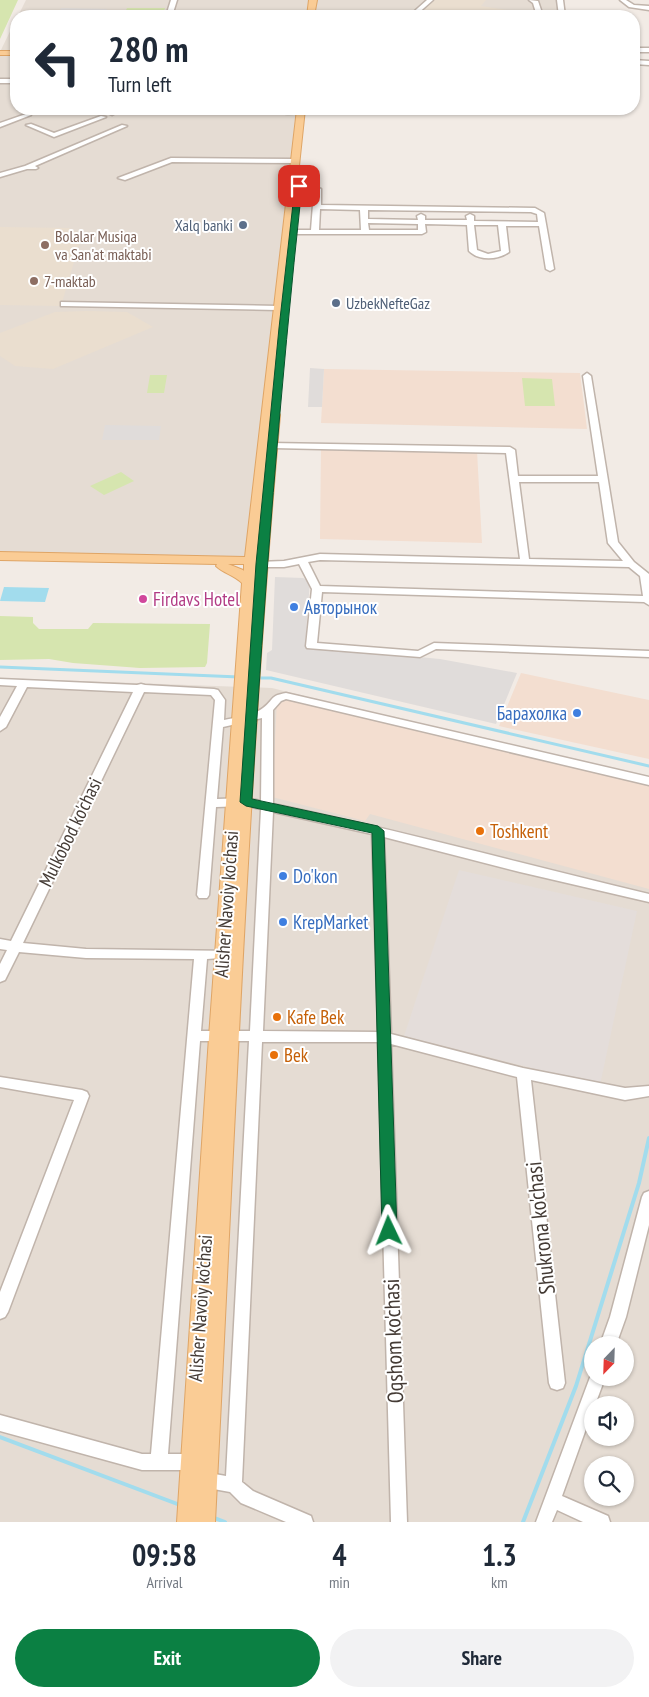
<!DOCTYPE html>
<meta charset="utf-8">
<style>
body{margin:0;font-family:"PT Sans Narrow",sans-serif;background:#f2f2f3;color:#1f2937;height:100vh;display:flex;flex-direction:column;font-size:19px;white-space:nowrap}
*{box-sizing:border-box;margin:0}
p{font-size:16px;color:#747a83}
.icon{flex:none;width:28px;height:28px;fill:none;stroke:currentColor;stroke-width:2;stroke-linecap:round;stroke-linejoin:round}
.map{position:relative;height:1522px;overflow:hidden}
.drawer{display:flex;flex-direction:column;background:#fff;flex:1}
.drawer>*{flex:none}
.top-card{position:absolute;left:10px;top:10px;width:630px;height:105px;border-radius:20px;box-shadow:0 1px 4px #0004;background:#fff;color:#1f2937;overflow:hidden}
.needle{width:32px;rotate:203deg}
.buttons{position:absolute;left:584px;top:1336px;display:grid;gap:10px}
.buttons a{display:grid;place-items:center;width:50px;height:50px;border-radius:50%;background:#fff;box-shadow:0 1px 4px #0004;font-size:25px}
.pin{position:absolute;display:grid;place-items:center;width:42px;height:42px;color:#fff;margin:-21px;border-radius:10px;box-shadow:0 2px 8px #0006}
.me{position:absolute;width:55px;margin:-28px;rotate:358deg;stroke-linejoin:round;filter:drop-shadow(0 0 4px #0008)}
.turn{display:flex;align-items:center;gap:18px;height:105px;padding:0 15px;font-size:22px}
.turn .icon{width:65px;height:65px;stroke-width:2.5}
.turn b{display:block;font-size:35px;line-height:42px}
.eta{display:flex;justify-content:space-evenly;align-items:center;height:85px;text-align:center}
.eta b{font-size:30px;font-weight:800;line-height:35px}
.primary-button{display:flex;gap:10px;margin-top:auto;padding:10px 15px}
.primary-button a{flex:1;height:58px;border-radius:30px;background:#0b8043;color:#fff;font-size:20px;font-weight:800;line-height:58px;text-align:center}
.primary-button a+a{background:#f2f2f3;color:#1f2937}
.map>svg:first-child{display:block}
</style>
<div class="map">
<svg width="649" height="1522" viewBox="0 0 649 1522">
<rect width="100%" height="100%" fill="#f2ebe5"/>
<path fill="#e5dcd3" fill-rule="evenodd" d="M 26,0 L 561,0 L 564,16 L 18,16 Z
M 16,19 L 16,109 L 301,109 L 252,565 L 0,560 L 0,52 Z
M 0,678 L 272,688 L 649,783 L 649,1522 L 0,1522 ZM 592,1345 L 625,1345 L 625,1378 L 592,1378 ZM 592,1405 L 625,1405 L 625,1438 L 592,1438 ZM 592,1465 L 625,1465 L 625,1498 L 592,1498 Z"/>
<path fill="#f3ded0" d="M 324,369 L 580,373 L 587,429 L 321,423 Z
M 321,449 L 477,451 L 482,543 L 320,539 Z
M 521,673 L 649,700 L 649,759 L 499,726 Z
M 285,698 L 649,786 L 649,889 L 370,814 L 365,821 L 272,797 L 277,701 Z"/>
<path fill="#e4ddda" d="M 459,870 L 637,911 L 600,1085 L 404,1036 Z"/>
<path fill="#eadecf" d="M 434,0 L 486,0 L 481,6 L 527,13 L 527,16 L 416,16 Z
M 0,227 L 69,228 L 82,235 L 61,306 L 0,305 Z
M 87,311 L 127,312 L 153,327 L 53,369 L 15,366 L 0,356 L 0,333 L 55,312 Z"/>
<path fill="#d6e5af" d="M 0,0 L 18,0 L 0,39 Z
M 127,8 L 165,8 L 162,16 L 124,15 Z
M 150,375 L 167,375 L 164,393 L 147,393 Z
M 522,378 L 552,379 L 555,406 L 525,406 Z
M 121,472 L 134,481 L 104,495 L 90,486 Z
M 0,616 L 33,617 L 33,623 L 39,629 L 88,629 L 93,623 L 210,624 L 207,663 L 205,667 L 140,668 L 73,663 L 49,659 L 0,660 Z"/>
<path fill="#e0dcda" d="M 61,8 L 107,9 L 104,15 L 58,15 Z
M 310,368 L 324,369 L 322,407 L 308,407 Z
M 105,425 L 161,426 L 159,440 L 102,440 Z
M 275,577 L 303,578 L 310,581 L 305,646 L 440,659 L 517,673 L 496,724 L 266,670 L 267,653 L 272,650 Z"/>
<path fill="#a2dced" d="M 4,587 L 49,588 L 45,602 L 0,601 Z"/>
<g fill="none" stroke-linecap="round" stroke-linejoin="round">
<path stroke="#a2dced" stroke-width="3" d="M 0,667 L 239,677
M 255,678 L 271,678 L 649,766"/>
<path stroke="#a2dced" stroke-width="4" d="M 0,1437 L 180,1505
M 212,1517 L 225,1522
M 523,1522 L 576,1386 L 639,1183 L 649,1138"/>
<g stroke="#c0b4ab" stroke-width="3">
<path id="minor" d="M 171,0 L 177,0 L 172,16 L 166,16 Z
M 427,0 L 433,0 L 415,16 L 409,16 Z
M 529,0 L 538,1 L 543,16 L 537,16 L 533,3 Z
M 557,0 L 563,0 L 565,16 L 559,16 Z
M 620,0 L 626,0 L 634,5 L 649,6 L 649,10 L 629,7 Z
M 634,48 L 649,48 L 649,52 L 634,52 Z
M 634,60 L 649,61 L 649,65 L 634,64 Z
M 0,79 L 16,79 L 16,83 L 0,83 Z
M 99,109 L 112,111 L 123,109 L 112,115 Z
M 271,109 L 301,109 L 304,111 C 296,115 278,115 271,109 Z
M 26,114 L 31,115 L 0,127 L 0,123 Z
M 101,116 L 106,117 L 54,137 L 26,125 L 31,124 L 54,133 Z
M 122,125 L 127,126 L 35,166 L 38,168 L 36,169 L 27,169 L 0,177 L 0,173 L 25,166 Z
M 171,158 L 295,159 L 298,161 L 295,163 L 172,162 L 125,180 L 118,178 Z
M 296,184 L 309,185 L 321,189 L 321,205 L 535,208 L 544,213 L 554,269 L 550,271 L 546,269 L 539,226 L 506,226 L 509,252 C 498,260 479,261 469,251 L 467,225 L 425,224 L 426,232 L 422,234 L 291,234 L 290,232 L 294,230 L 311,230 L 314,192 L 296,188 ZM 320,209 L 360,210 L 361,230 L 319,230 ZM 368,210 L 531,212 L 537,214 L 538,222 L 474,221 L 474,216 L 470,214 L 466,216 L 467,220 L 425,220 L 425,216 L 421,214 L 417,216 L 418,220 L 368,219 ZM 368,223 L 418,224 L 418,230 L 369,230 ZM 474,225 L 498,225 L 501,251 L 488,254 L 477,250 Z
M 61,302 L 278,306 L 282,308 L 278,310 L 64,306 L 61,306 Z
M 587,373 L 591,376 L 618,542 L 634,562 L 649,574 L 649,605 L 644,602 L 322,592 L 317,643 L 418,651 L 434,643 L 649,651 L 649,657 L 436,649 L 420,657 L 307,648 L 306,646 L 312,589 L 299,564 L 284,567 L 261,567 L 258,566 L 256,564 L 258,562 L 284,561 L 320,554 L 520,559 L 506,453 L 273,448 L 270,447 L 270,443 L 510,447 L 515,450 L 518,476 L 598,476 L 583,376 ZM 519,482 L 599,482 L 608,543 L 623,561 L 529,559 ZM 320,560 L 629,567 L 640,576 L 643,596 L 320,586 L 308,562 Z
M 0,679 L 137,685 L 141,684 L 145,685 L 214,689 L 218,690 L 225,700 L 224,720 C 236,717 253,716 263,708 C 275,699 269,696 286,693 L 649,777 L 649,785 L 286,699 L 281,701 L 273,710 L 273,804 C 399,830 523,864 649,894 L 649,902 L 520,872 L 384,837 L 391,1034 L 523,1068 L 625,1088 L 649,1086 L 649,1096 L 625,1100 L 531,1080 L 565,1383 L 563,1388 L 557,1390 L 551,1388 L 549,1383 L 517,1077 L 391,1044 L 407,1522 L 391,1522 L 378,1042 L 262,1042 L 242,1482 L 253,1491 L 311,1516 L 313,1522 L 286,1522 L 241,1503 L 230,1492 L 197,1486 L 195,1480 L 197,1474 L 203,1472 L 226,1476 L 249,1041 L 200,1041 L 168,1454 L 190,1454 L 196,1456 L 198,1462 L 196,1468 L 190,1470 L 142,1470 L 0,1431 L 0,1415 L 142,1454 L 151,1454 L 194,959 L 86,958 L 19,952 L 5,980 L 0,982 L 0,964 L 7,950 L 0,949 L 0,939 L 11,941 L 133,692 L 27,687 L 6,727 L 0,731 L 0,717 L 17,686 L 0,685 ZM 144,692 L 211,695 L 215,700 L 197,895 L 199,898 L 207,898 L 209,895 L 216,807 L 246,806 L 261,809 L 250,1031 L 201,1031 L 207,959 L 234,957 L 236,954 L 234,951 L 86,949 L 23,943 ZM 262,718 L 261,801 L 246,798 L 217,799 L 223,727 ZM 273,812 L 372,834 L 378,1032 L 263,1031 Z
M 0,1077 L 82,1090 L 87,1092 L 89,1096 L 8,1312 L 5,1317 L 0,1319 L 0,1292 L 74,1100 L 0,1087 Z
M 649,1191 L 649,1225 L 626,1317 L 616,1345 L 600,1345 L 610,1317 L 642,1197 L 644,1193 Z
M 592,1372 L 592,1378 L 605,1378 L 595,1405 L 592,1405 L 592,1412 L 562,1496 L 608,1516 L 610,1522 L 583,1522 L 557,1510 L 552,1522 L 536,1522 Z"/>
</g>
<g stroke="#dfa566" stroke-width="2">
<path id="major" d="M 309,0 L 317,0 L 314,16 L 307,16 Z
M 0,51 L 16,51 L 16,55 L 0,55 Z
M 297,109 L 305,109 L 273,412 L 279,413 L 280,415 C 247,783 234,1153 215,1522 L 177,1522 L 209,1037 L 242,583 C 234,575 223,573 216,566 L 217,564 L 0,560 L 0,552 L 245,557 ZM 228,564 L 244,564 L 244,571 L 243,570 Z"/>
</g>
<use href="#minor" fill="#fff" fill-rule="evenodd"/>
<use href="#major" fill="#facc95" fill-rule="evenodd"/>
</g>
<path fill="#0b8043" stroke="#07532c" d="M 299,184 L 302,186 C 280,391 264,594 252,799 L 378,826 L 384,831 L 397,1231 L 395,1236 L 389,1237 L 384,1236 L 382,1231 L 372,833 L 246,806 L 240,802 L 256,564 L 279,328 L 295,186 Z"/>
<g fill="#5c6f8a" stroke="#fff" stroke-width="2">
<circle cx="243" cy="225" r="5"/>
<circle cx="336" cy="303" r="5"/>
</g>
<g fill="#8d6e63" stroke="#fff" stroke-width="2">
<circle cx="45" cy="245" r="5"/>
<circle cx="34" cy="281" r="5"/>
</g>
<circle fill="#d1479c" stroke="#fff" stroke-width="2" cx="143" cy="599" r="5"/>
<g fill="#3f7fe0" stroke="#fff" stroke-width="2">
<circle cx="294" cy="607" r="5"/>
<circle cx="577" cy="713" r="5"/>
<circle cx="283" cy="876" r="5"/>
<circle cx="283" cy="922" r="5"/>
</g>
<g fill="#e8710a" stroke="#fff" stroke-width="2">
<circle cx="480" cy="831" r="5"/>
<circle cx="277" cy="1017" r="5"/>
<circle cx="274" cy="1055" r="5"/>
</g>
<g text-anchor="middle" stroke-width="4" stroke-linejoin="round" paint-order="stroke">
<g font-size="16" fill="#4e5e75" stroke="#fff" text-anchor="end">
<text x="233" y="231">Xalq banki</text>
<text x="346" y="309" text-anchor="start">UzbekNefteGaz</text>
</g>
<g font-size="16" fill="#785e54" stroke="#fff" text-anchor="start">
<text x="55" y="242">Bolalar Musiqa<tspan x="55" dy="18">va San'at maktabi</tspan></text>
<text x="44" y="287">7-maktab</text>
</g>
<g font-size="19" fill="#b23c85" stroke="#fff" text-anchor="start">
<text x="153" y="606">Firdavs Hotel</text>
</g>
<g font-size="19" fill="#366cbe" stroke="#fff" text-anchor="start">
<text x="304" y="614">Авторынок</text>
<text x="567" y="720" text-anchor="end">Барахолка</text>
<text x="293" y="883">Do'kon</text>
<text x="293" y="929">KrepMarket</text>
</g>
<g font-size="19" fill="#c56008" stroke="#fff" text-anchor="start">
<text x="490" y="838">Toshkent</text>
<text x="287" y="1024">Kafe Bek</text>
<text x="284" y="1062">Bek</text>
</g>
<g font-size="19" fill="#443b35" stroke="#fff">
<text transform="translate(70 832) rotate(-64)" y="7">Mulkobod ko'chasi</text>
<text transform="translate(226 904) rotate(-86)" y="7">Alisher Navoiy ko'chasi</text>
<text transform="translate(200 1308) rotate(-86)" y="7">Alisher Navoiy ko'chasi</text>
</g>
<g font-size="22" fill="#443b35" stroke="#fff">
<text transform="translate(540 1228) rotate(-96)" y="8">Shukrona ko'chasi</text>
<text transform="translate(393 1341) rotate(-92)" y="8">Oqshom ko'chasi</text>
</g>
</g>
</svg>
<div class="buttons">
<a><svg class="needle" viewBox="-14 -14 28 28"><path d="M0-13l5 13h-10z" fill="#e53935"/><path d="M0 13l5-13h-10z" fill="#747a83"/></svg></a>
<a><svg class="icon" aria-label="sound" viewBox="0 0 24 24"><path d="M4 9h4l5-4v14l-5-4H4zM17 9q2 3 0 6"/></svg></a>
<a><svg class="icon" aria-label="search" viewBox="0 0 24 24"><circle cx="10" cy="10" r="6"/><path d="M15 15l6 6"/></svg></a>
</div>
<div class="pin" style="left:299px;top:186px;background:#d93025"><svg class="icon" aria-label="arrive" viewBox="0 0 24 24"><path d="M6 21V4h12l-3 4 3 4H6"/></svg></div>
<svg class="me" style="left:389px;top:1231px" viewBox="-20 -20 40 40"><path d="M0-17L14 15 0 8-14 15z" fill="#0b8043" stroke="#fff" stroke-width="4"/></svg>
<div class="top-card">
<div class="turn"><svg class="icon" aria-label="left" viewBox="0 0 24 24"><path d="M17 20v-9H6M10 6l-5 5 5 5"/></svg><div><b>280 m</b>Turn left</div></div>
</div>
</div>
<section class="drawer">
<div class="eta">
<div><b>09:58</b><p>Arrival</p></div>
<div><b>4</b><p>min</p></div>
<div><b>1.3</b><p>km</p></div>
</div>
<div class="primary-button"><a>Exit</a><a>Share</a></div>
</section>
